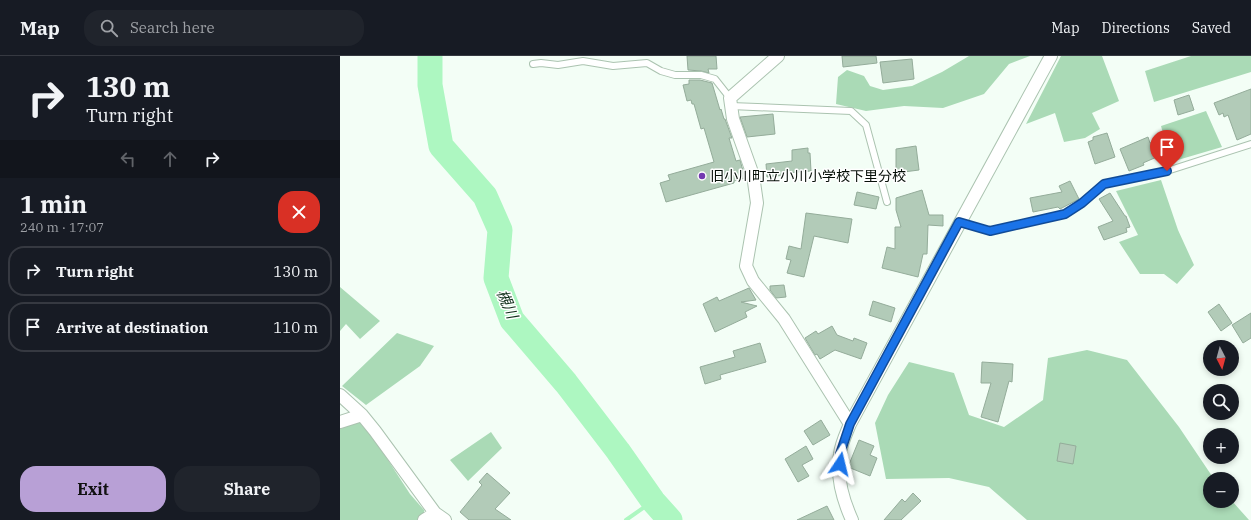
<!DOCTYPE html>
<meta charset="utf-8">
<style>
body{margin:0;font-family:"IBM Plex Serif","Noto Sans JP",serif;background:#20242c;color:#f1f3f6;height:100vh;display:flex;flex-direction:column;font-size:15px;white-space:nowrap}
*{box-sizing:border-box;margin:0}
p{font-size:13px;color:#9ea1a6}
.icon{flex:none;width:22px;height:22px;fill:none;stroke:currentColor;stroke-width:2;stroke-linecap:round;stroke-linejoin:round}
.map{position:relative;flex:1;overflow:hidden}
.panel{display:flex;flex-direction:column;background:#171b24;width:340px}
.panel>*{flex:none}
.hud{background:#171b24;color:#f1f3f6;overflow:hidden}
.needle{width:26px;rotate:174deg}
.fabs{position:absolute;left:863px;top:284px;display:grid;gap:8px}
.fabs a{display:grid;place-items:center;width:36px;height:36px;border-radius:50%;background:#171b24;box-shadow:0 2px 6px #0003;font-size:20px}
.pin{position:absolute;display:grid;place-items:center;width:34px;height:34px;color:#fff;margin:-41px -17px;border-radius:50% 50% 50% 0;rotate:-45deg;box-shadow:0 0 4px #0007}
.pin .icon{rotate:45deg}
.me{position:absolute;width:44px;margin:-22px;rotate:10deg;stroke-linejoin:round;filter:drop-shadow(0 0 3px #0008)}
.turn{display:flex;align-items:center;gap:14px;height:84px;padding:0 20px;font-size:18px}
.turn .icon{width:52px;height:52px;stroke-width:2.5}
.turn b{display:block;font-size:28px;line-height:34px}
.lanes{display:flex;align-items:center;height:38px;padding:0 20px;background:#0003;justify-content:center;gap:20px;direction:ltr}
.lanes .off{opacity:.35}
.round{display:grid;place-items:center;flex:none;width:42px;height:42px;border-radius:16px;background:#20242c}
.head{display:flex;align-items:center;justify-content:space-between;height:68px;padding:0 20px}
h1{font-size:24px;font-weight:700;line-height:30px}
.cta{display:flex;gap:8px;margin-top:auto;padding:8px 20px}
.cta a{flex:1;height:46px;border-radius:16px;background:#b8a0d6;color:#111;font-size:16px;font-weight:700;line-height:46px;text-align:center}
.cta a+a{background:#20242c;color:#f1f3f6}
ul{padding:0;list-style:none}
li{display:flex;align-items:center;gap:12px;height:50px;margin:0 8px 6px;padding:0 12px;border:2px solid #363941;border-radius:16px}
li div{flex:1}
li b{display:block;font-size:15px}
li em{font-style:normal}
header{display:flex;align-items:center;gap:24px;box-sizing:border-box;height:56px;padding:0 20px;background:#171b24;border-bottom:1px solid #363941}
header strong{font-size:19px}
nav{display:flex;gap:22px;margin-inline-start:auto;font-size:14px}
.search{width:280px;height:36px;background:#20242c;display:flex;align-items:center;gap:10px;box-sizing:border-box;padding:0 14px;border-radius:16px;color:#9ea1a6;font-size:15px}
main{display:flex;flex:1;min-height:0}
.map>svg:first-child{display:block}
</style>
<header>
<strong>Map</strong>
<div class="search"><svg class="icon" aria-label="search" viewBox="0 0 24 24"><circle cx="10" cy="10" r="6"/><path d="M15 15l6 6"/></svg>Search here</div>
<nav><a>Map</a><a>Directions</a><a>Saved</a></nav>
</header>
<main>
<section class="panel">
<div class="hud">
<div class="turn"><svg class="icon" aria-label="right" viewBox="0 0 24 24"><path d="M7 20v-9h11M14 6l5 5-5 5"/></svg><div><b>130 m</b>Turn right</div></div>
<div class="lanes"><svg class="icon off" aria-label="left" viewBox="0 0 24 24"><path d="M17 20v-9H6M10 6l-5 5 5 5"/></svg><svg class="icon off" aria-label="ahead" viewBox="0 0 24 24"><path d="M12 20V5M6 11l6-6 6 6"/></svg><svg class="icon" aria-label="right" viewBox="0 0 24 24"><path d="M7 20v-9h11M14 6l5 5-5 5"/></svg></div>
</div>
<div class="head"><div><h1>1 min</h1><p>240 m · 17:07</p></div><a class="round" style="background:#d93025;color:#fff"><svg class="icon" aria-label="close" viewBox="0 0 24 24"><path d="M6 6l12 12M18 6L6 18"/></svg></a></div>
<ul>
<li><svg class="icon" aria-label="right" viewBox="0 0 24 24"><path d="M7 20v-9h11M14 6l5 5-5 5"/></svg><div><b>Turn right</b></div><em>130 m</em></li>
<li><svg class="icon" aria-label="arrive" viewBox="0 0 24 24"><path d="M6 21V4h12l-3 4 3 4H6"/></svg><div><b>Arrive at destination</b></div><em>110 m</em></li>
</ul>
<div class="cta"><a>Exit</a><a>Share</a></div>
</section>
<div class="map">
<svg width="911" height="464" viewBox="0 0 911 464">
<rect width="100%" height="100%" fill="#f3fef6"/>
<path fill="#aadab6" d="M 629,0 L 690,0 L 669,8 L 644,38 L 603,52 L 564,50 L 526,55 L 496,48 L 498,21 L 507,14 L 524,20 L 530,30 L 543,34 L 572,30 L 602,16 Z
M 721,0 L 762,0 L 779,45 L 752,57 L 760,73 L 745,82 L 724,86 L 715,57 L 686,68 Z
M 851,0 L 911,0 L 911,16 L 814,46 L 805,15 Z
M 866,55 L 882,91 L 831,106 L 821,70 Z
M 821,124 L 838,174 L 854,209 L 837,228 L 824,218 L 800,218 L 779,186 L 798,179 L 776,135 Z
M 0,231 L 40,265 L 20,283 L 6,268 L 0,275 Z
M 57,277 L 94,290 L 80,310 L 26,349 L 2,330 Z
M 747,294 L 787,304 L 839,371 L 874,423 L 870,423 L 870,445 L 892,445 L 909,464 L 687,464 L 649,431 L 609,422 L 546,423 L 535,367 L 548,339 L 569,306 L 614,317 L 629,359 L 664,371 L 703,344 L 708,302 Z
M 19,366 L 35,384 L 70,438 L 84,454 L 85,460 L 78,464 L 0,464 L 0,373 Z
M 151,376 L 162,392 L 128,425 L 110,404 Z"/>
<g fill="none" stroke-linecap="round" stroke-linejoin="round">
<path stroke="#adf7c1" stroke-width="4" d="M 286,464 L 313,445"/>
<path stroke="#adf7c1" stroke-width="25" d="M 90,0 L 90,29 L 101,90 L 145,140 L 160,174 L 156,222 L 172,264 L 226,327 L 278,395 L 313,445 L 330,464"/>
</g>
<path fill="#b2cbb8" stroke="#94ac9a" d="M 347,0 L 376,0 L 377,13 L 368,13 L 369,17 L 361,15 L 348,14 Z
M 502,0 L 536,0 L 537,7 L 503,11 Z
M 572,3 L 574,23 L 543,27 L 540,6 Z
M 349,24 L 360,24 L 372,27 L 380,54 L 381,53 L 384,63 L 385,63 L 392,82 L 389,82 L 396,105 L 400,104 L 405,122 L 394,125 L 394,127 L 326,146 L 320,127 L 330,124 L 328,119 L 374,106 L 364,72 L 361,73 L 354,48 L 352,48 L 351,44 L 347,45 L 343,29 L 349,28 Z
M 911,33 L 911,78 L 897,84 L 888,59 L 884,61 L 883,57 L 879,59 L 874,47 Z
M 849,39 L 854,54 L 838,59 L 834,44 Z
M 433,58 L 435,78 L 407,81 L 400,61 Z
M 767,77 L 775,101 L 755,108 L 748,86 L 753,84 L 753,81 Z
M 808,81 L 810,87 L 813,86 L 819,100 L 803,107 L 804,109 L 789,115 L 780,93 Z
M 576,90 L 579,114 L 556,117 L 556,93 Z
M 468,92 L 468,97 L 470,97 L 471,115 L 445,117 L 445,119 L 427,121 L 426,108 L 452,105 L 452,94 Z
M 730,125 L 739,143 L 720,153 L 718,151 L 693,156 L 690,142 L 722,136 L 719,130 Z
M 582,134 L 589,159 L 603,159 L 603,170 L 588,169 L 587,198 L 583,198 L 578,221 L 542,212 L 547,191 L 555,193 L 555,171 L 561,171 L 556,154 L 556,142 Z
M 517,136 L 539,141 L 536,153 L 514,149 Z
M 770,137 L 785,160 L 786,160 L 790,171 L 786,172 L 787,176 L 764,184 L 758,171 L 773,165 L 759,143 Z
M 466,157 L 512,163 L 508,187 L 474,180 L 464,221 L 447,217 L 451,204 L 446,203 L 449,190 L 461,193 Z
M 444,229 L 446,241 L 436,242 L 430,234 L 430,230 Z
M 409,232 L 416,244 L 401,246 L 417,250 L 405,256 L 407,261 L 375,276 L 363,248 L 377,241 L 379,245 Z
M 533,245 L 555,252 L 551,266 L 529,259 Z
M 879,248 L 892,267 L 881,275 L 868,256 Z
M 911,257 L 911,282 L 903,287 L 892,269 Z
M 492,270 L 497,279 L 513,285 L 514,282 L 527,287 L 521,303 L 495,294 L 480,303 L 477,298 L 475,299 L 465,282 L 476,275 L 478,278 Z
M 420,287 L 426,306 L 380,319 L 381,323 L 365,328 L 360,311 L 395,301 L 393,295 Z
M 642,306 L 673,308 L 672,326 L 669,325 L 658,366 L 641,361 L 651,327 L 641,327 Z
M 481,364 L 490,379 L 473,389 L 464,375 Z
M 519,384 L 534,390 L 530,399 L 537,402 L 530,420 L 508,411 Z
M 720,387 L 736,390 L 733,408 L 717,405 Z
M 466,390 L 473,403 L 462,409 L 469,420 L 458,426 L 445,403 Z
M 147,417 L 170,437 L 155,453 L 171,464 L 129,464 L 120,456 L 142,429 L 139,426 Z
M 573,437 L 581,445 L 561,464 L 544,464 L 562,443 L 565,446 Z
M 487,450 L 494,464 L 457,464 Z"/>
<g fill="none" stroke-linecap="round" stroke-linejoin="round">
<g stroke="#abc3b0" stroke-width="8">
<path id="service" d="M 193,8 L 201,7 L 218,9 L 243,5 L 273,10 L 307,7 L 321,15 L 335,19 L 361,19 L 375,23 L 390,42
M 391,50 L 511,55 L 526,69 L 547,146
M 619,166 L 650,175 L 725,158 L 742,147 L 764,128 L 827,115 L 911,88"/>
</g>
<g stroke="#abc3b0" stroke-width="14">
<path id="minor" d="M 438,0 L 390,42 L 393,63 L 413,119 L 417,147 L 406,210 L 413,225 L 444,263 L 510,368
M 0,339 L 22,359 L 35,375 L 95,457 L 105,464
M 0,366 L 22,359
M 84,464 L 95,457
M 512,464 C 503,444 496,420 500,398 C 501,388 506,378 510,368 L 711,0"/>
</g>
<use href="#service" stroke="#fff" stroke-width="6"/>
<use href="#minor" stroke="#fff" stroke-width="12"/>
</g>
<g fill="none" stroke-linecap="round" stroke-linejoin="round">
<g stroke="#114b97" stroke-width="10">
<path id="route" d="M 500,408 L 500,398 L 510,368 L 619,166 L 650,175 L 725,158 L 742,147 L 764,128 L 827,115"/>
</g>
<use href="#route" stroke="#1a73e8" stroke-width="7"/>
</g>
<circle fill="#733ab0" stroke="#fff" stroke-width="1.5" cx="362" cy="120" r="4"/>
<g text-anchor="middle" stroke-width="3" stroke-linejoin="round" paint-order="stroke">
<g font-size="14" fill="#060f08" stroke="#fff" text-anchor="start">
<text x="370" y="125">旧小川町立小川小学校下里分校</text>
</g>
<g font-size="15" font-style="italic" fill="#12311c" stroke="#fff">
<text transform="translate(167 248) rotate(67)" y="5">槻川</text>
</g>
</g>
</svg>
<div class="fabs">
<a><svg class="needle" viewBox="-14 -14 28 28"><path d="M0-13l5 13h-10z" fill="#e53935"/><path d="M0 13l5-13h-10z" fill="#9ea1a6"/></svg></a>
<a><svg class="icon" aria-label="search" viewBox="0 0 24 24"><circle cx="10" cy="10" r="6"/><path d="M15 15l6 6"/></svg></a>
<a>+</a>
<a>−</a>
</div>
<div class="pin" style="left:827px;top:115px;background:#d93025"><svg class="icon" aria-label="arrive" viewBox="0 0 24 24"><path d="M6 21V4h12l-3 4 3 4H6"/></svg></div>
<svg class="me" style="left:500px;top:408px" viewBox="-20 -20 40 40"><path d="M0-17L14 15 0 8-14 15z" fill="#1a73e8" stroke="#fff" stroke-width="4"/></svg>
</div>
</main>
